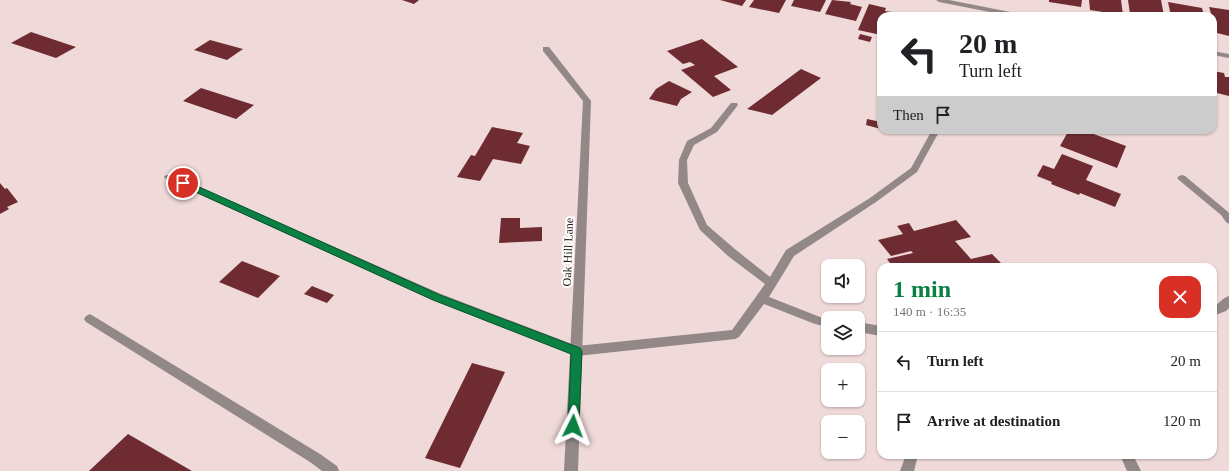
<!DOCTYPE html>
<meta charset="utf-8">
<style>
body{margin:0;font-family:"Times New Roman",serif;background:#f6f6f6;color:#202124;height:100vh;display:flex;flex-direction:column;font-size:15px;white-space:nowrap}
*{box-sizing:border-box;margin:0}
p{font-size:13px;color:#757577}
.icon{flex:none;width:22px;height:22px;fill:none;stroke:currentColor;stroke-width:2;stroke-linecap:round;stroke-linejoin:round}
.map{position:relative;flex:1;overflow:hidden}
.panel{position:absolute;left:877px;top:263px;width:340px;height:196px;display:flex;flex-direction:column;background:#fff;border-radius:12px;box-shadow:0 1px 3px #0004}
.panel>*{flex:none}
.hud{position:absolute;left:877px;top:12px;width:340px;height:122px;border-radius:12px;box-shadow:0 1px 3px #0004;background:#fff;color:#202124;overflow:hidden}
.tools{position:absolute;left:821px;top:259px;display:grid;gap:8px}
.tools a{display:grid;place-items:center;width:44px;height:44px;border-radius:8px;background:#fff;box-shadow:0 1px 3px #0004;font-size:20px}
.pin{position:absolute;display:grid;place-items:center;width:34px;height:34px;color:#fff;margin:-17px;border:2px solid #fff;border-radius:50%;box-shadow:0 1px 4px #0007}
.me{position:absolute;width:44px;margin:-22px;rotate:3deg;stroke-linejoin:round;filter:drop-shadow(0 0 3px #0008)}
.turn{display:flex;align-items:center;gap:14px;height:84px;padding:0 16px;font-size:18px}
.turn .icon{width:52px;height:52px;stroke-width:2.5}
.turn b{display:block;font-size:28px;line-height:34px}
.then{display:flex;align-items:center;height:38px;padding:0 16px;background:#0003;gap:8px;font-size:15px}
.round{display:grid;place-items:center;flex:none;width:42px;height:42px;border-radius:12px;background:#f6f6f6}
.headline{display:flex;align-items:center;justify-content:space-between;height:68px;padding:0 16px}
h1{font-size:24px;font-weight:600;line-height:30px;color:#0b8043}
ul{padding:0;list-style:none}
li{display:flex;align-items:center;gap:12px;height:60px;padding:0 16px;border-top:1px solid #e0e0e0}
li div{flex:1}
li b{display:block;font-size:15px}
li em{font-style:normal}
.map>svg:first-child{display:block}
</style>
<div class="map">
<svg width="1229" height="471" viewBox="0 0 1229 471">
<rect width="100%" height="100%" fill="#f0d9d9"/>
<path fill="#6f2b32" d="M 402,0 L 419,0 L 414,4 Z
M 720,0 L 746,0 L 742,6 Z
M 754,0 L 786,0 L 779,13 L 749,7 Z
M 794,0 L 826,0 L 820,12 L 791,6 Z
M 832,0 L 851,2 L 850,4 L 862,7 L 856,21 L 825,14 Z
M 1049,0 L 1082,0 L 1081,7 L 1049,2 Z
M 1089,0 L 1121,0 L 1123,15 L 1090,10 Z
M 1128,0 L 1161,0 L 1164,16 L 1139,16 L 1130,14 Z
M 1168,2 L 1202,8 L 1204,16 L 1171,16 Z
M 869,4 L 886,8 L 885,11 L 898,13 L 897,16 L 881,16 L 881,35 L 858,30 Z
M 1209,7 L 1229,10 L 1229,36 L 1217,33 Z
M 907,12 L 922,15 L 922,16 L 906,16 Z
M 31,32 L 76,47 L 56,58 L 11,43 Z
M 860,34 L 872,37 L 870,42 L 858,39 Z
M 702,39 L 738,67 L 714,76 L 731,90 L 713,97 L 681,70 L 695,65 L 690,62 L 683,64 L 667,51 Z
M 210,40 L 243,49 L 227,60 L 194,50 Z
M 801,69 L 821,78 L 772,115 L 747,109 Z
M 1213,71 L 1224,73 L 1225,77 L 1229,77 L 1229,96 L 1213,92 Z
M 669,81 L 692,92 L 681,99 L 677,106 L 649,99 L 656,89 Z
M 201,88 L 254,105 L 236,119 L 183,101 Z
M 867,119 L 881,122 L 881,129 L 866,125 Z
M 492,127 L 523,133 L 517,143 L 530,146 L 521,164 L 493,159 L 480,181 L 457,177 L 471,155 L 475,156 Z
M 1069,130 L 1083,130 L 1126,146 L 1117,168 L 1060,146 Z
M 1062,154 L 1093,166 L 1086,180 L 1121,194 L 1115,207 L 1080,193 L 1079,195 L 1051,184 L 1052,182 L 1037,176 L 1043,165 L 1054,169 Z
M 0,183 L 5,189 L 7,188 L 18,202 L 7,207 L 9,209 L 0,214 Z
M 501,218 L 520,218 L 520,228 L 542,227 L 542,241 L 499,243 Z
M 956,220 L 971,237 L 955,241 L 971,259 L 992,254 L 1005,267 L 893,267 L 887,259 L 913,253 L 911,251 L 891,256 L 878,240 L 903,234 L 897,226 L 909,223 L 914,231 Z
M 242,261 L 280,276 L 258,298 L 219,282 Z
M 312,286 L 334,295 L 327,303 L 304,294 Z
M 472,363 L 505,372 L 460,468 L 425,458 Z
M 128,434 L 192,471 L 89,471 Z"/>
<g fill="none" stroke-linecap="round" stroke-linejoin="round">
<path fill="#928888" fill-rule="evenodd" d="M 731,103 L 737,103 L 738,105 L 717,132 L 694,145 L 687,160 L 688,183 L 707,225 L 736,250 L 770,277 L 786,250 L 870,198 L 911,168 L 932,130 L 940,130 L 917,172 L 876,202 L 794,256 L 769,297 L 820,317 L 830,318 L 828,318 L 828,327 L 815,324 L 764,304 L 739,337 L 735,339 L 577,356 L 433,300 L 166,179 L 164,177 L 166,175 L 172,175 L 441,294 L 577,346 L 732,330 L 765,284 L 728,256 L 700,230 L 678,183 L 679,160 L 687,141 L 711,128 Z
M 1182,175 L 1185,176 L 1227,211 L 1229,213 L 1229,224 L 1226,222 L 1221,215 L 1179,180 L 1177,178 L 1179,176 Z
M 1229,296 L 1229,308 L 1226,311 L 1213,316 L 1213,307 C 1219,304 1222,298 1229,296 Z
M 90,314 L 320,454 L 337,466 L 339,471 L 322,471 L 310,462 L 86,322 L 84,319 L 86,316 Z
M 858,322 L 881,326 L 881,336 L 858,332 Z
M 906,455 L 918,455 L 914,471 L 900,471 Z
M 1120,455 L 1133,455 L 1141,471 L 1127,471 Z"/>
<path fill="#928888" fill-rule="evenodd" d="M 936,0 L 949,0 L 1021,14 L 1025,16 L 1010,16 L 939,2 Z
M 543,47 L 549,47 L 591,101 L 578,471 L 564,471 L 583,101 L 543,51 Z
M 1213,51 L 1229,54 L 1229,58 L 1213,55 Z"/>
</g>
<path fill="#0b8043" stroke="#07532c" d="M 180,181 L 186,181 L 440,295 L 580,348 L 582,351 L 579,426 L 577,430 L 573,431 L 569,430 L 568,426 L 571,354 L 433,300 L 180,185 L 179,183 Z"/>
<g text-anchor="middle" stroke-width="4" stroke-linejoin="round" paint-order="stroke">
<g font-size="12" fill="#241b1c" stroke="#fff">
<text transform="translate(568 252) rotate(-88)" y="4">Oak Hill Lane</text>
</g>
</g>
</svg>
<div class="tools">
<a><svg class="icon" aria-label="sound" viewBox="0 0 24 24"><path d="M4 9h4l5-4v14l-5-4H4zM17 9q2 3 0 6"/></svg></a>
<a><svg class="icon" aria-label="layers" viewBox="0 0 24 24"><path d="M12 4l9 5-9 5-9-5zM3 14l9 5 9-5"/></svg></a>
<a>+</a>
<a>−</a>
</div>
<div class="pin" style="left:183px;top:183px;background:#d93025"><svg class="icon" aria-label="arrive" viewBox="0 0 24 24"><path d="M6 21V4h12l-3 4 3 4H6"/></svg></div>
<svg class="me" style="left:573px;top:426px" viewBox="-20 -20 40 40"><path d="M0-17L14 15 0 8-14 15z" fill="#0b8043" stroke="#fff" stroke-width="4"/></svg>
<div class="hud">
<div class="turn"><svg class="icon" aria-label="left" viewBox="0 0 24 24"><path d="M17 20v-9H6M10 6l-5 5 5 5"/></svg><div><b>20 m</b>Turn left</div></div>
<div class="then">Then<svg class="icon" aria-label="arrive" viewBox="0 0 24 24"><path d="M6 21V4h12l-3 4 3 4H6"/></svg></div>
</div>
<section class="panel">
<div class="headline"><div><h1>1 min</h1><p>140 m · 16:35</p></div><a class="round" style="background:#d93025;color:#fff"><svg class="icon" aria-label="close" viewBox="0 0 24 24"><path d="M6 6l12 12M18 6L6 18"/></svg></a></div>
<ul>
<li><svg class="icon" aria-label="left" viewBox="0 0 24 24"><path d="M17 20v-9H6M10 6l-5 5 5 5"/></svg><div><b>Turn left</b></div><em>20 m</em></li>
<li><svg class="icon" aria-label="arrive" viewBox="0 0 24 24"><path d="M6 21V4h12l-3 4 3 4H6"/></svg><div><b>Arrive at destination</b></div><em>120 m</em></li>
</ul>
</section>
</div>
